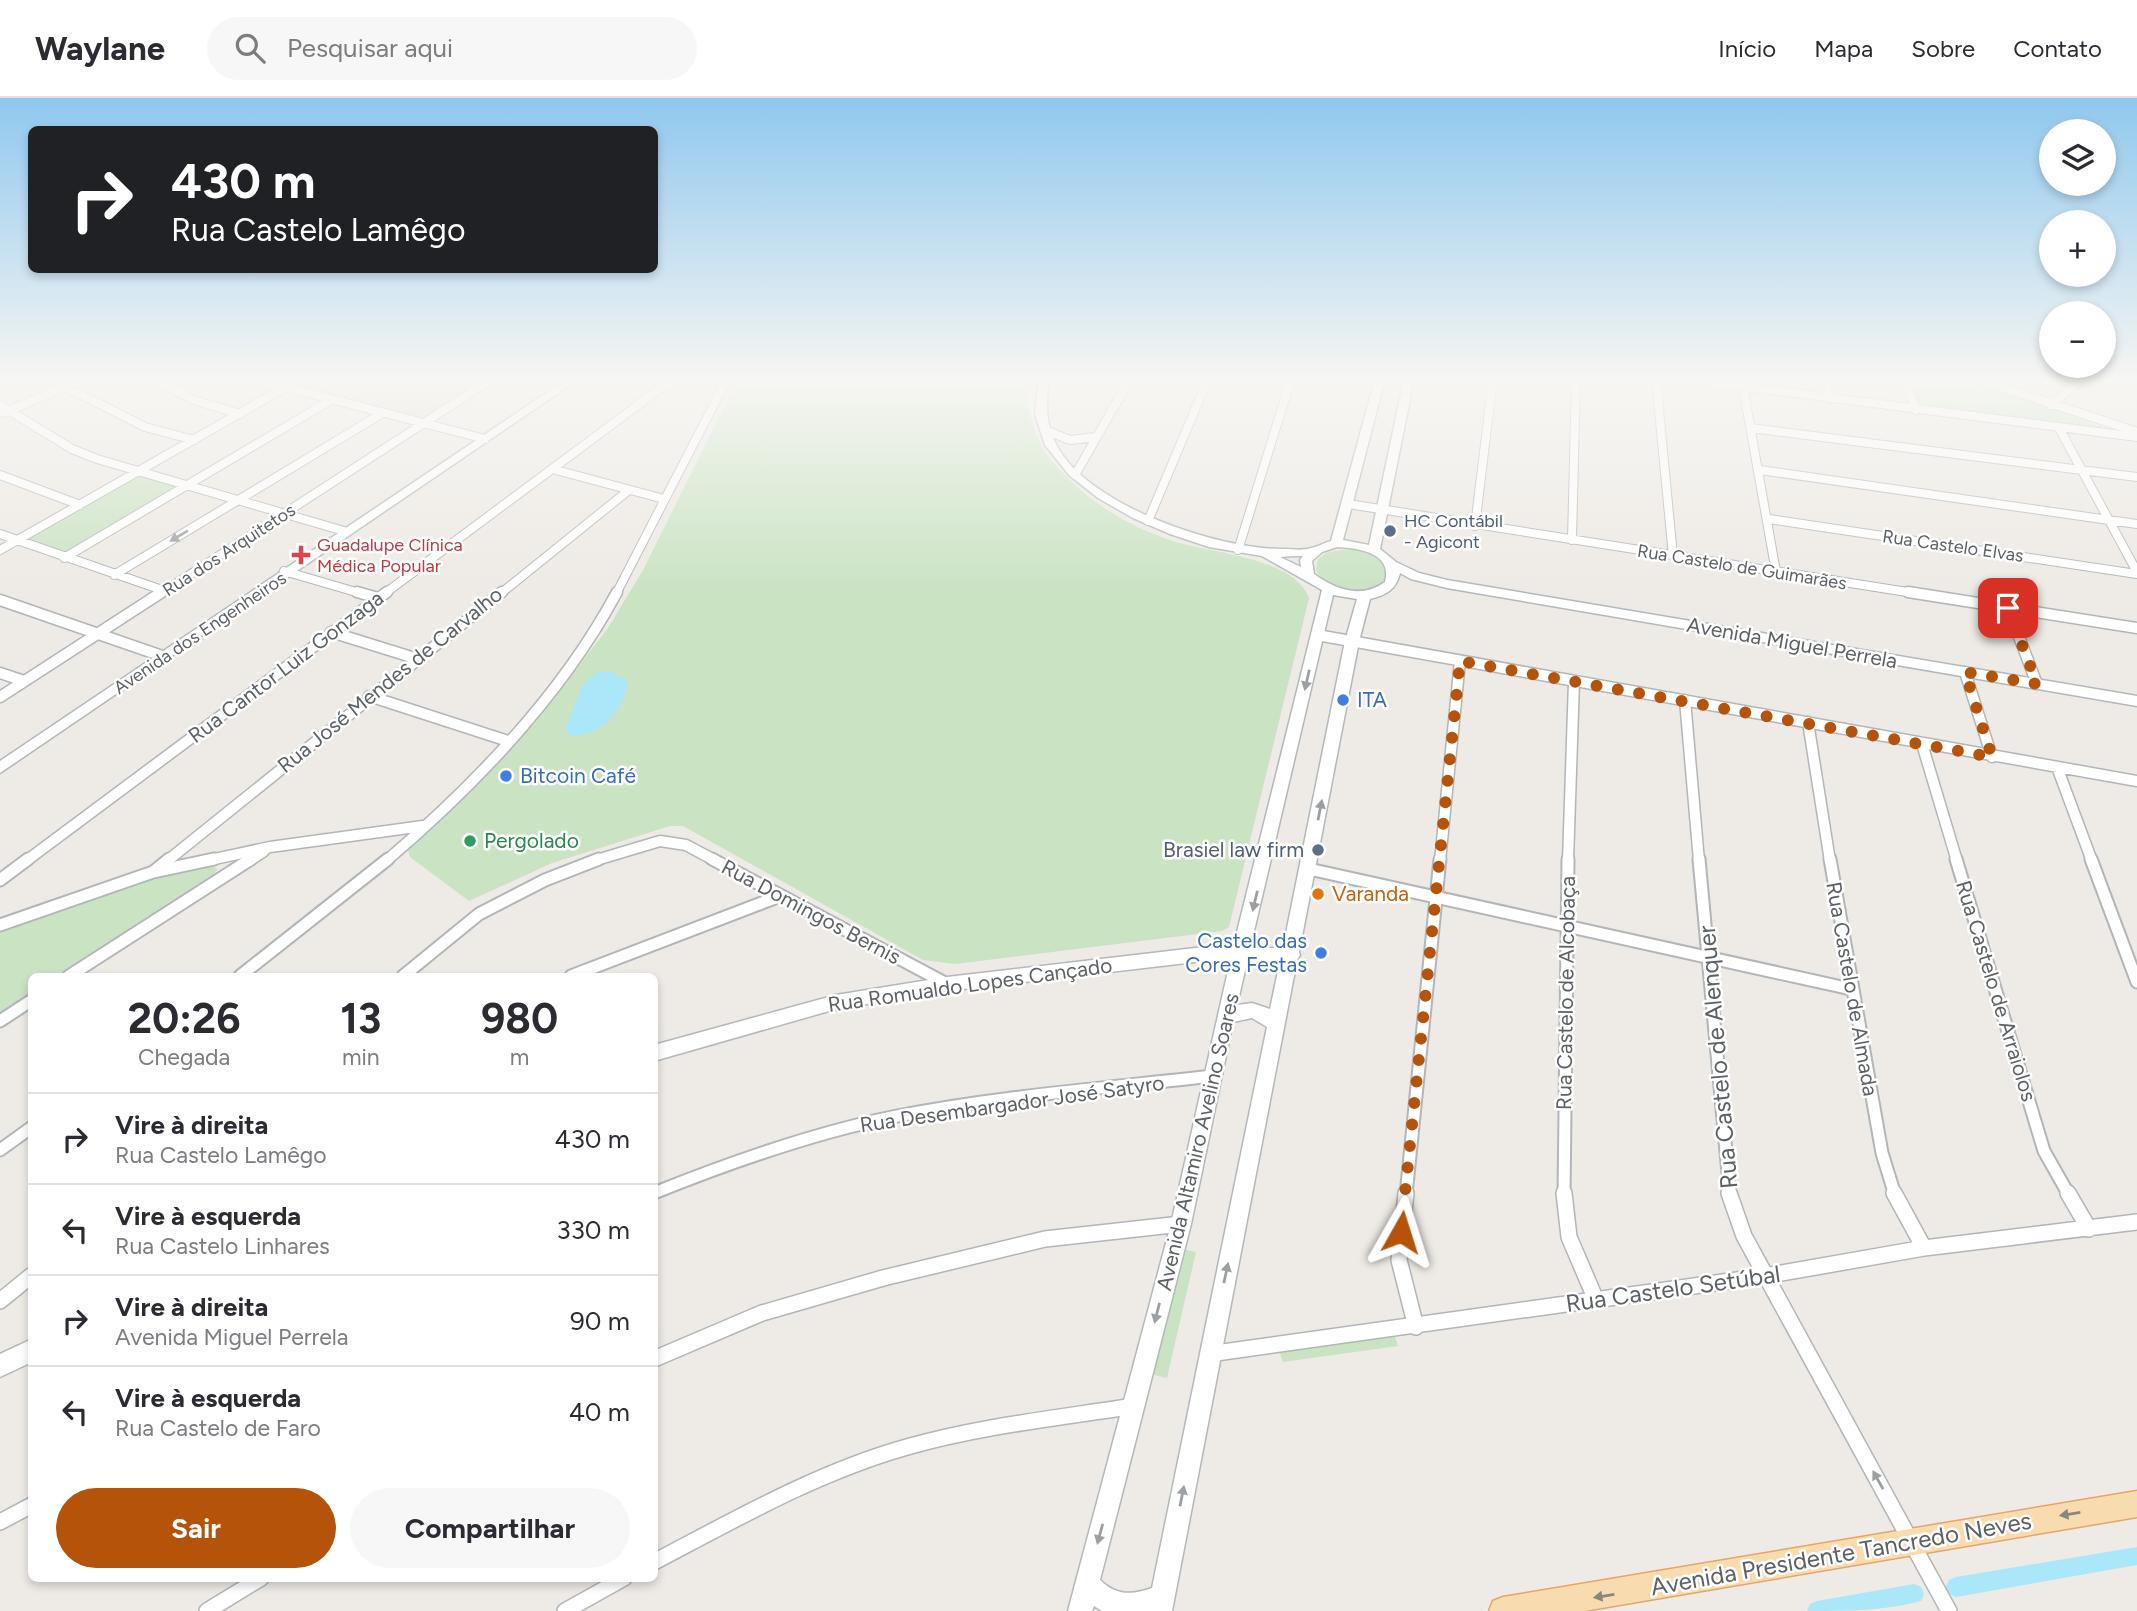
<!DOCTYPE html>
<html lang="pt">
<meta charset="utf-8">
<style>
body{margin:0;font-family:Figtree,sans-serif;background:#f7f7f7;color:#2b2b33;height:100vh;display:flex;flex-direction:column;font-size:26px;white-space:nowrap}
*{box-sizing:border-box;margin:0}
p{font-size:23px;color:#7c7c81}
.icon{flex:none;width:38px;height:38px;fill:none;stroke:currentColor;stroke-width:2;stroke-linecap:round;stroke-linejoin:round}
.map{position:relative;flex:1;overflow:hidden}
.details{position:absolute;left:28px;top:875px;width:630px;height:609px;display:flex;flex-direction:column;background:#fff;border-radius:10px;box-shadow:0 4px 10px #0003}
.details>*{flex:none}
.top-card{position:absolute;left:28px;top:28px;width:630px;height:147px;border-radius:10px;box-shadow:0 4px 10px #0003;background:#202124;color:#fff;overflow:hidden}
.buttons{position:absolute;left:2039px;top:21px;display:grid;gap:14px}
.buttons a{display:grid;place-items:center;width:77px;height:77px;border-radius:50%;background:#fff;box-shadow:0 4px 10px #0003;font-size:35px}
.pin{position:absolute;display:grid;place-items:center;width:60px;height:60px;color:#fff;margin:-30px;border-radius:14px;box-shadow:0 4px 10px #0006}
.me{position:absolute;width:77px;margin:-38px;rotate:6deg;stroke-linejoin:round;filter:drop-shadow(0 0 5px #0008)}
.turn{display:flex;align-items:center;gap:24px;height:147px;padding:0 28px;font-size:32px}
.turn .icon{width:91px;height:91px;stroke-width:2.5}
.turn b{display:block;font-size:49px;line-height:60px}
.eta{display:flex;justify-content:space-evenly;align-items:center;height:119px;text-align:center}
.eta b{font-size:42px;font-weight:700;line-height:49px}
.action{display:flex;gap:14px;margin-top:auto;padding:14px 28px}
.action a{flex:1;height:80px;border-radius:42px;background:#b45309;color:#fff;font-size:28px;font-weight:700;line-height:80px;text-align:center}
.action a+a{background:#f7f7f7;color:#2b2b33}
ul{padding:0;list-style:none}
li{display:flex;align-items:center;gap:21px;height:91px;padding:0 28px;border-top:2px solid #e1e1e2}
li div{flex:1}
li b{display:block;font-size:26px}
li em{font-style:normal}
header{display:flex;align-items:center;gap:42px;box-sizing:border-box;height:98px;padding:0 35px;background:#fff;border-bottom:2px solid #e1e1e2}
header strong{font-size:33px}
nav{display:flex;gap:38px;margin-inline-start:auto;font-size:24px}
.search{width:490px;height:63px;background:#f7f7f7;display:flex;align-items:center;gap:18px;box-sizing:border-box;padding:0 24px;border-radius:38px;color:#7c7c81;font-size:26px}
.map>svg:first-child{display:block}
</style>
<header>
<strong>Waylane</strong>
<div class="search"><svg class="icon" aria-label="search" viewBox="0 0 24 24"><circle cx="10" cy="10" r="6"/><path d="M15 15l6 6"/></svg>Pesquisar aqui</div>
<nav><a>Início</a><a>Mapa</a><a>Sobre</a><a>Contato</a></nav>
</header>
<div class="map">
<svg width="2137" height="1513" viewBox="0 0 2137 1513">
<rect width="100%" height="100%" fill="#eeeae5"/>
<path fill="#e0dbd6" d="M 313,281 L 484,281 L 421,321 L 302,290 Z"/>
<path fill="#cae3c3" d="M 738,281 L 1033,281 C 1023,298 1028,309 1033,327 C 1039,350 1051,363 1067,379 C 1097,410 1135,431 1176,444 C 1213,455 1294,460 1309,500 L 1229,829 L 1222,833 L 955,866 L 923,862 L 683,728 L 670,728 L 552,765 L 469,803 L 410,759 L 408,752 L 489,675 L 538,621 L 608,530 L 643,472 Z
M 1908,281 L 1971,281 L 2110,332 L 1923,310 L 1915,303 Z
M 138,374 L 182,388 L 64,460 L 18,443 Z
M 1346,451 C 1363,452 1377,456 1387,469 L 1385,485 C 1364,498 1328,497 1316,472 L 1318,461 L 1326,455 Z
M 212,768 L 218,771 L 213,777 L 59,878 L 32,878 L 31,897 L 0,917 L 0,834 L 154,779 Z
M 1177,1150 L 1196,1154 L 1167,1280 L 1146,1275 Z
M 1395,1238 L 1398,1248 L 1283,1264 L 1279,1252 Z"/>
<path fill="#aae7f8" d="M 599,574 L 611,574 L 628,583 C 624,613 601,638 571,638 L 565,633 C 566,625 569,624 571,617 C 578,599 580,584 599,574 Z"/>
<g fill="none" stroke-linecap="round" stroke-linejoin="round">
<path fill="#aae7f8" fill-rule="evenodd" d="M 2137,1449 L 2137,1467 L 1956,1499 L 1949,1496 L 1946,1489 L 1949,1482 L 1956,1479 Z
M 1914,1486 L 1921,1489 L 1924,1496 L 1921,1503 C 1886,1513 1844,1513 1807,1513 L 1810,1506 L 1817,1503 Z"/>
<g stroke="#b2b6b8" stroke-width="10">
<path id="street-far3" d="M 153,281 L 194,302 L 240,316
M 254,281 L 485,341
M 1359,281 L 1380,284
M 1656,281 L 1673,458
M 1684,281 L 2137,339
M 1826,281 L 1832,301
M 1904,281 L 1916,312
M 1978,281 L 2137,334
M 1742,283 L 1776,474
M 66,289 L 145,329 L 194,342
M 0,307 L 72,351 L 97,361 L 344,433
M 2051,307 L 2082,281
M 3,315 L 84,281
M 1751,330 L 2137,379
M 2059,330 L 2137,474
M 1045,332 L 1070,342 L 1096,339
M 556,372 L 664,401
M 1760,372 L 2137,426
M 0,377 L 80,407
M 1075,377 L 1130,281
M 1348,406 L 1920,496
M 1769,421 L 2137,476
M 1148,423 L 1208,281
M 1475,428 L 1493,281
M 0,436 L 165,493
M 1572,442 L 1576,281
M 0,452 L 300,281
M 1238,452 L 1291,281
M 64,460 L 331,302
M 284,473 L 363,496
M 114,477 L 381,316
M 160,496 L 492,281
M 384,496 L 673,281
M 500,496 L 629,392
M 616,496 L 727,281"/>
</g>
<g stroke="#b2b6b8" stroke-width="13">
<path id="street-far2" d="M 357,494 L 378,500
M 1908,494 L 2137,530
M 0,502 L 165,559
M 2008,510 L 2037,586
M 331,534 L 418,561
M 1317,537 L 2137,683
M 1965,574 L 1992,659
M 0,575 L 24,583
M 369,598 L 508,643
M 0,599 L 162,494
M 1685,602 L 1699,763
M 1808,624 L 1830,763
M 1922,646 L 1957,763
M 2057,669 L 2092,763
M 26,763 L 387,494
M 167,763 L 502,494
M 205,763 L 270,749 L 423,728
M 249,763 L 264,753
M 386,763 C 474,688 562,597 617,494
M 593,763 L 660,743 L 686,747 L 716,763
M 1440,763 L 1460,563
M 1568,763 L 1574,583"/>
</g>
<g stroke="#b2b6b8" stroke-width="15">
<path id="street-far1" d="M 712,761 L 947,886
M 1699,761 L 1730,1097
M 1830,761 L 1882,1055 L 1895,1097
M 1956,761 L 2044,1053 L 2069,1097
M 2091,761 L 2137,884
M 1309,771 L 1851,891
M 153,774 L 169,761
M 0,782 L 28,761
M 0,827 L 153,774 L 214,761
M 69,878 L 251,761
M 240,878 L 388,761
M 403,878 L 479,816 L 545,782 L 599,761
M 571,878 L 780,798
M 0,923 L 32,902
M 0,1052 L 32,1029
M 654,1095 C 731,1064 810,1036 892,1019 C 998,998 1106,990 1213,978
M 1406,1097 L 1440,761
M 1564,1097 L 1568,761"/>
</g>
<g stroke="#b2b6b8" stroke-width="18">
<path id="street" d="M 1406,1095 L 1399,1162 L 1416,1229
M 1564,1095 L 1569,1139 L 1596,1202
M 1729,1095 L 1744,1138 L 1949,1513
M 1894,1095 L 1924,1150
M 2068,1095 L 2089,1131
M 0,1203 L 32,1177
M 1209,1256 L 1765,1178 L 1924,1150 L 2137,1124
M 654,1261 L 762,1215 L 883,1180 L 1045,1141 L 1181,1126
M 0,1424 L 32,1407
M 654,1464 C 736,1421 818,1374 907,1349 C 981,1328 1058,1320 1134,1308
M 207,1513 L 261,1480
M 565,1513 L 624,1480"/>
</g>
<g stroke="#b3b8bb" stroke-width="3">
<path id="secondary" d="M 4,281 L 19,281 L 0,290 L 0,283 Z
M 567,281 L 579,281 L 0,675 L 0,663 Z
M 1039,281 L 1049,281 C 1046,305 1045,322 1055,344 C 1084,407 1219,452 1284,451 C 1292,451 1303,453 1311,450 C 1317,449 1324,445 1331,443 L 1375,281 L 1385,281 L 1343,442 L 1369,447 L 1404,281 L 1414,281 L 1380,451 L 1396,464 L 1419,475 L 1447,482 L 2137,598 L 2137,608 L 1447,490 L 1411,481 L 1400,475 C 1396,492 1386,497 1370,501 L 1359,543 L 1299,854 L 1300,857 L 1297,862 L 1172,1513 L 1102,1513 L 1094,1508 L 1092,1513 L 1068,1513 L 1171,1126 L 1230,864 L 1195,864 L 947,893 L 836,911 L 654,963 L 654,947 L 836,897 L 947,879 L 1195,850 L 1233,850 L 1322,492 L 1262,458 L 1209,449 L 1170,436 L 1133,420 L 1098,400 L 1069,377 L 1045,347 L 1035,316 ZM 1337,449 C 1359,450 1393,455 1385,484 C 1361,501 1336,492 1314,476 L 1312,463 L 1322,454 ZM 1295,458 L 1303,458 L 1300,462 L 1301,469 L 1280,459 ZM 1333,497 L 1357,501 L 1345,543 L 1283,850 L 1250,850 ZM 1247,864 L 1280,864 L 1270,911 L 1252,905 L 1237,907 ZM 1252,920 L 1267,929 L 1152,1490 C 1132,1497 1117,1498 1100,1482 L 1191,1126 L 1233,924 Z
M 2126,281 L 2137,281 L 2137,286 Z
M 32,1241 L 32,1264 L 0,1279 L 0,1256 Z"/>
</g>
<g stroke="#e6a566" stroke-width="3">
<path id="primary" d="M 2137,1393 L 2137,1419 L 1584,1513 L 1489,1513 L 1493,1503 L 1503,1499 Z"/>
</g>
<use href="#street-far3" stroke="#fff" stroke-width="8"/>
<use href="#street-far2" stroke="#fff" stroke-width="10"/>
<use href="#street-far1" stroke="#fff" stroke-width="11"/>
<use href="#street" stroke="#fff" stroke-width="15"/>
<use href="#secondary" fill="#fff" fill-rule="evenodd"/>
<use href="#primary" fill="#f8dcaf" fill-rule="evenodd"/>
</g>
<defs><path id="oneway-solid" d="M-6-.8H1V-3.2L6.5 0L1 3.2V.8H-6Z" transform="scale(1.75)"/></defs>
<g fill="#9da0a2">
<use href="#oneway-solid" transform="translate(179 438) rotate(149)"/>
<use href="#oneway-solid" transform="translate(1307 582) rotate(103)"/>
<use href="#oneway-solid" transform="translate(1320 712) rotate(-79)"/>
<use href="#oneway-solid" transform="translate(1255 803) rotate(103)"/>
<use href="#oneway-solid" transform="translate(1226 1175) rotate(-78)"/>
<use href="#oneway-solid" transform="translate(1157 1215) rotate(104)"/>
<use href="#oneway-solid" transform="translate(1878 1382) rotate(-119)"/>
<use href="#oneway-solid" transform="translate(1182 1398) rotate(-79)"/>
<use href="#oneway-solid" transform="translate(1100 1436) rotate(105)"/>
</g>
<g fill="#8b867a">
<use href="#oneway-solid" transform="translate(2070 1416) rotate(171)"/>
<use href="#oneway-solid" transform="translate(1604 1498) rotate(171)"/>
</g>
<linearGradient id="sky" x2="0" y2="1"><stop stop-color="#8fc8ee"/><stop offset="0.57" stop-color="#f7f6f3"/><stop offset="1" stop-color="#f7f6f3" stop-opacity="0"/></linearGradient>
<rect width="2137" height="493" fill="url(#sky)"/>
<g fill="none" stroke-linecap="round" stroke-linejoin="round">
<path stroke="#b45309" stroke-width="12" stroke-dasharray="0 21.6" d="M 1401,1134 L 1460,563 L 1992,659 L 1965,574 L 2037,586 L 2008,510"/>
</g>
<g fill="#5c6f8a" stroke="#fff" stroke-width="2.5">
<circle cx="1390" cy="433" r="7"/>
<circle cx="1318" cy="752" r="7"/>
</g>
<path fill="#e0444e" stroke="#fff" stroke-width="2.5" d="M297.5 446.5h7v7h7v7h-7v7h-7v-7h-7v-7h7z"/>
<g fill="#3f7fe0" stroke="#fff" stroke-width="2.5">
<circle cx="1343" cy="602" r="7"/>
<circle cx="506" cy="678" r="7"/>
<circle cx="1321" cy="855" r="7"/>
</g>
<circle fill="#2e9e5b" stroke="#fff" stroke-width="2.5" cx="470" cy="743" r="7"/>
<circle fill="#e8710a" stroke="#fff" stroke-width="2.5" cx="1318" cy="796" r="7"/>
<g text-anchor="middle" stroke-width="5" stroke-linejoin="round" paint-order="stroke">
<g font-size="18" fill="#4e5e75" stroke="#fff" text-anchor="start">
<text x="1404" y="429">HC Contábil<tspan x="1404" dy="21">- Agicont</tspan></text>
</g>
<g font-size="18" fill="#be3a42" stroke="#fff" text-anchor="start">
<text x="317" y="453">Guadalupe Clínica<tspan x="317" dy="21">Médica Popular</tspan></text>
</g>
<g font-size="18" fill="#5c6164" stroke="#fff">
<text transform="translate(1953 448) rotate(8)" y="6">Rua Castelo Elvas</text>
<text transform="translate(229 452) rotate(-33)" y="6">Rua dos Arquitetos</text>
<text transform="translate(1742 469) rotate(9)" y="6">Rua Castelo de Guimarães</text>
<text transform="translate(200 535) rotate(-34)" y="6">Avenida dos Engenheiros</text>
</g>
<g font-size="21" fill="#5c6164" stroke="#fff">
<text transform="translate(1792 545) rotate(10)" y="7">Avenida Miguel Perrela</text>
<text transform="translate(286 569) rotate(-37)" y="7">Rua Cantor Luiz Gonzaga</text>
<text transform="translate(390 582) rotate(-39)" y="7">Rua José Mendes de Carvalho</text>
<text transform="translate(811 814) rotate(28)" y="7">Rua Domingos Bernis</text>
<text transform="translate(970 887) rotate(-8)" y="7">Rua Romualdo Lopes Cançado</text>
<text transform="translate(1852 891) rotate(80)" y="7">Rua Castelo de Almada</text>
<text transform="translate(1996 893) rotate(73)" y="7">Rua Castelo de Arraiolos</text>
<text transform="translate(1566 895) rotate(-89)" y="7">Rua Castelo de Alcobaça</text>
<text transform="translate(1012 1006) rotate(-8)" y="7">Rua Desembargador José Satyro</text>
<text transform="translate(1198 1044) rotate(-77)" y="7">Avenida Altamiro Avelino Soares</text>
</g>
<g font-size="21" fill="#366cbe" stroke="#fff" text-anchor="start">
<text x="1357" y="609">ITA</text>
<text x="520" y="685">Bitcoin Café</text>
<text x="1307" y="850" text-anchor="end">Castelo das<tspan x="1307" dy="24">Cores Festas</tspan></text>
</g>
<g font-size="21" fill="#27864d" stroke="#fff" text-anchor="start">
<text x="484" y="750">Pergolado</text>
</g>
<g font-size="21" fill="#4e5e75" stroke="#fff" text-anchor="end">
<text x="1304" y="759">Brasiel law firm</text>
</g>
<g font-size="21" fill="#c56008" stroke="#fff" text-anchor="start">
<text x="1332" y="803">Varanda</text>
</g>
<g font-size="24" fill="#5c6164" stroke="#fff">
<text transform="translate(1718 959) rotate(-95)" y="8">Rua Castelo de Alenquer</text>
<text transform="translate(1673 1191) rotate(-8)" y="8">Rua Castelo Setúbal</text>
<text transform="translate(1841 1456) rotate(-10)" y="8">Avenida Presidente Tancredo Neves</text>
</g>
</g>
</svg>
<div class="buttons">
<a><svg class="icon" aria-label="layers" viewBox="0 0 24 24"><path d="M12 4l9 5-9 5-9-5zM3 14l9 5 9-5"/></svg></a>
<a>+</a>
<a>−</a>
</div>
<div class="pin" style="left:2008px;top:510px;background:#d93025"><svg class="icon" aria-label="arrive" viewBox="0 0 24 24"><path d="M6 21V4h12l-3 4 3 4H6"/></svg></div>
<svg class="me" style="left:1401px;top:1134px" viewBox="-20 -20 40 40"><path d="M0-17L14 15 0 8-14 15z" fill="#b45309" stroke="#fff" stroke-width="4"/></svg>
<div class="top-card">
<div class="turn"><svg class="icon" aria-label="right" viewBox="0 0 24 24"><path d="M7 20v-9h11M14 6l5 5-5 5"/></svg><div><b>430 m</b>Rua Castelo Lamêgo</div></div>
</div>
<section class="details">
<div class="eta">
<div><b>20:26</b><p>Chegada</p></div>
<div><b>13</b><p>min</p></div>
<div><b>980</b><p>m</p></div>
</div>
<ul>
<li><svg class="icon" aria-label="right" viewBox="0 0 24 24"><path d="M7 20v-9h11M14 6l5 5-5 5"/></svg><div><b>Vire à direita</b><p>Rua Castelo Lamêgo</p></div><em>430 m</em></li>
<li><svg class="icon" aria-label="left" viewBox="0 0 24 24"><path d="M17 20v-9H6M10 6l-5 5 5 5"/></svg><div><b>Vire à esquerda</b><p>Rua Castelo Linhares</p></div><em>330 m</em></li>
<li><svg class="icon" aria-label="right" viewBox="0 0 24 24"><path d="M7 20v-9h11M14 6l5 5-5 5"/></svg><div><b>Vire à direita</b><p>Avenida Miguel Perrela</p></div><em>90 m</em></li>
<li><svg class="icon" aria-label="left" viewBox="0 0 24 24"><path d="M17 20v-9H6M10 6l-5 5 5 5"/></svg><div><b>Vire à esquerda</b><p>Rua Castelo de Faro</p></div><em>40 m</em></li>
</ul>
<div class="action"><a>Sair</a><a>Compartilhar</a></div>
</section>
</div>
